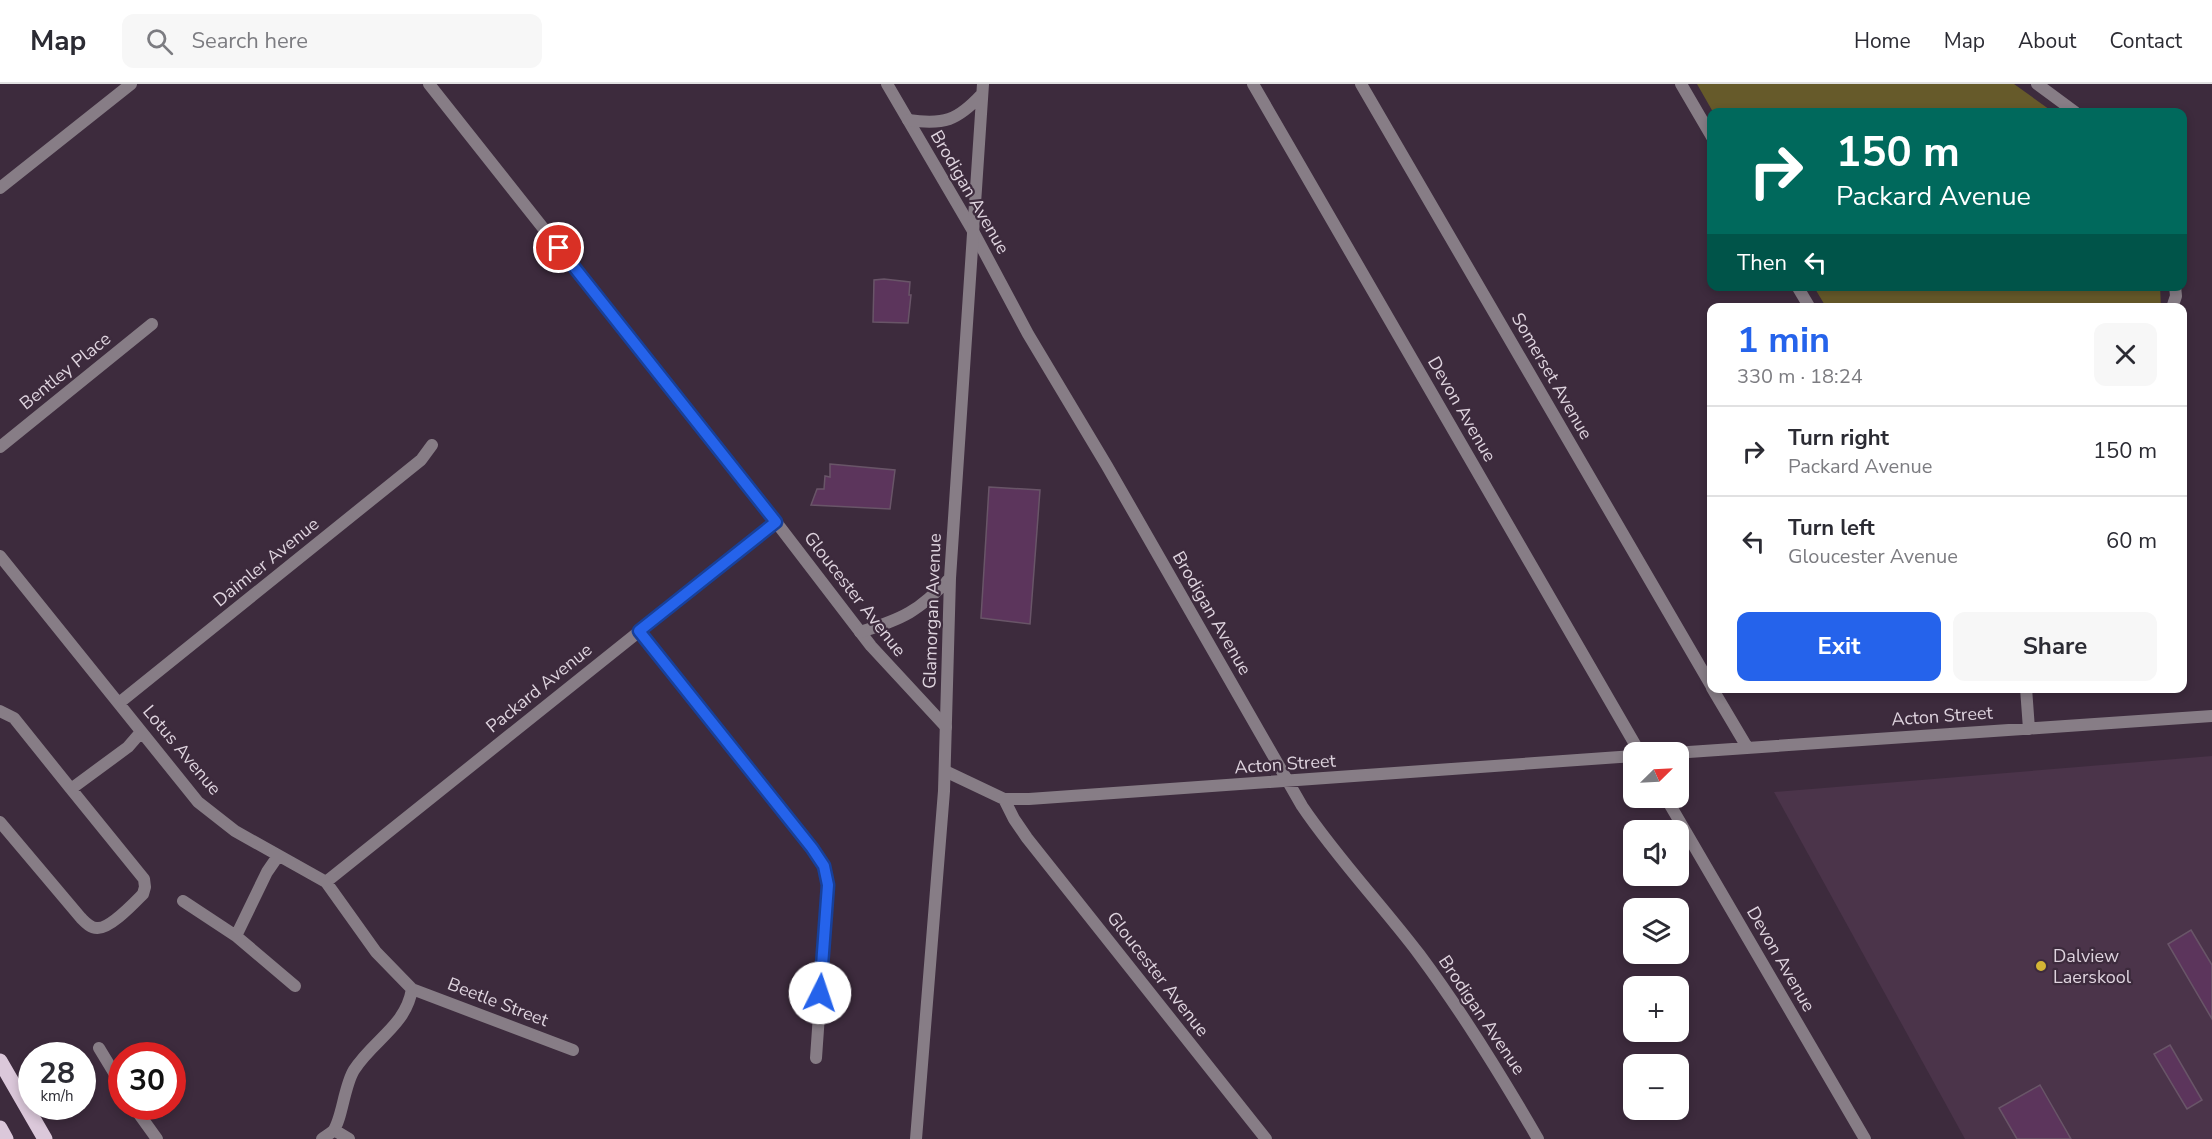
<!DOCTYPE html>
<meta charset="utf-8">
<style>
body{margin:0;font-family:"Nunito Sans",sans-serif;background:#f7f7f7;color:#2b2b33;height:100vh;display:flex;flex-direction:column;font-size:22px;white-space:nowrap}
*{box-sizing:border-box;margin:0}
p{font-size:20px;color:#7c7c81}
.icon{flex:none;width:33px;height:33px;fill:none;stroke:currentColor;stroke-width:2;stroke-linecap:round;stroke-linejoin:round}
.map{position:relative;flex:1;overflow:hidden}
.drawer{position:absolute;left:1707px;top:219px;width:480px;height:390px;display:flex;flex-direction:column;background:#fff;border-radius:12px;box-shadow:0 3px 9px #0003}
.drawer>*{flex:none}
.banner{position:absolute;left:1707px;top:24px;width:480px;height:183px;border-radius:12px;box-shadow:0 3px 9px #0003;background:#00695c;color:#fff;overflow:hidden}
.needle{width:39px;rotate:66deg}
.buttons{position:absolute;left:1623px;top:658px;display:grid;gap:12px}
.buttons a{display:grid;place-items:center;width:66px;height:66px;border-radius:12px;background:#fff;box-shadow:0 3px 9px #0003;font-size:30px}
.speed{position:absolute;left:18px;top:958px;display:flex;gap:12px;font-size:30px;font-weight:700;text-align:center}
.speed>*{display:grid;place-content:center;width:78px;height:78px;border-radius:50%;background:#fff;box-shadow:0 3px 9px #0003;line-height:1}
.speed small{font-size:15px;font-weight:400}
.speed .limit{border:9px solid #d22;background:#fff;color:#111}
.pin{position:absolute;display:grid;place-items:center;width:51px;height:51px;color:#fff;margin:-26px;border:3px solid #fff;border-radius:50%;box-shadow:0 2px 6px #0007}
.me{position:absolute;width:66px;margin:-33px;rotate:4deg;stroke-linejoin:round;filter:drop-shadow(0 0 4px #0008)}
.turn{display:flex;align-items:center;gap:21px;height:126px;padding:0 30px;font-size:27px}
.turn .icon{width:78px;height:78px;stroke-width:2.5}
.turn b{display:block;font-size:42px;line-height:51px}
.then{display:flex;align-items:center;height:57px;padding:0 30px;background:#0003;gap:12px;font-size:22px}
.round{display:grid;place-items:center;flex:none;width:63px;height:63px;border-radius:12px;background:#f7f7f7}
.headline{display:flex;align-items:center;justify-content:space-between;height:102px;padding:0 30px}
h1{font-size:36px;font-weight:700;line-height:45px;color:#2563eb}
.primary-button{display:flex;gap:12px;margin-top:auto;padding:12px 30px}
.primary-button a{flex:1;height:69px;border-radius:12px;background:#2563eb;color:#fff;font-size:24px;font-weight:700;line-height:69px;text-align:center}
.primary-button a+a{background:#f7f7f7;color:#2b2b33}
ul{padding:0;list-style:none}
li{display:flex;align-items:center;gap:18px;height:90px;padding:0 30px;border-top:2px solid #e1e1e2}
li div{flex:1}
li b{display:block;font-size:22px}
li em{font-style:normal}
header{display:flex;align-items:center;gap:36px;box-sizing:border-box;height:84px;padding:0 30px;background:#fff;border-bottom:2px solid #e1e1e2}
header strong{font-size:28px}
nav{display:flex;gap:33px;margin-inline-start:auto;font-size:21px}
.search{width:420px;height:54px;background:#f7f7f7;display:flex;align-items:center;gap:15px;box-sizing:border-box;padding:0 21px;border-radius:12px;color:#7c7c81;font-size:22px}
.map>svg:first-child{display:block}
</style>
<header>
<strong>Map</strong>
<div class="search"><svg class="icon" aria-label="search" viewBox="0 0 24 24"><circle cx="10" cy="10" r="6"/><path d="M15 15l6 6"/></svg>Search here</div>
<nav><a>Home</a><a>Map</a><a>About</a><a>Contact</a></nav>
</header>
<div class="map">
<svg width="2212" height="1055" viewBox="0 0 2212 1055">
<rect width="100%" height="100%" fill="#3d2b3d"/>
<path fill="#4b344a" d="M 2212,672 L 2212,1055 L 1965,1055 L 1774,708 Z"/>
<path fill="#665a2a" d="M 1697,0 L 2014,0 L 2053,28 L 1713,28 Z
M 2160,202 L 2161,224 L 1826,223 L 1814,203 Z"/>
<path fill="#5c355c" stroke="#695568" stroke-width="1.5" d="M 884,195 L 910,198 L 909,211 L 911,211 L 908,239 L 873,238 L 874,196 Z
M 830,380 L 895,386 L 890,425 L 811,421 L 817,405 L 824,405 L 825,392 L 830,393 Z
M 989,403 L 1040,406 L 1030,540 L 981,534 Z
M 2191,846 L 2212,881 L 2212,935 L 2168,860 Z
M 2170,961 L 2202,1016 L 2187,1025 L 2154,970 Z
M 2040,1001 L 2071,1055 L 2017,1055 L 1999,1024 Z"/>
<g fill="none" stroke-linecap="round" stroke-linejoin="round">
<path stroke="#877d86" stroke-width="12" d="M 429,0 L 776,438 L 871,562 L 946,643
M 887,0 L 973,147 L 1028,250 L 1107,382 L 1302,722 C 1337,774 1381,820 1419,870 C 1463,929 1501,991 1538,1055
M 1253,0 L 1640,669
M 1361,0 L 1712,603
M 1681,0 L 1712,53
M 2037,0 L 2075,28
M 0,104 L 131,0
M 1797,202 L 1810,224
M 2172,224 L 2176,212 L 2175,202
M 0,363 L 152,240
M 0,472 L 198,718 L 235,747 L 326,798 L 376,868 L 412,905 L 573,966
M 639,547 L 812,763 L 824,782 L 828,801 L 816,974
M 1712,604 L 1747,663
M 2026,604 L 2029,645
M 119,619 L 421,376 L 432,361
M 0,627 L 14,634 L 71,705
M 1674,669 L 2212,632
M 945,687 L 1004,715 L 1029,715 L 1634,672
M 1666,714 L 1865,1055
M 1004,715 L 1014,735 L 1027,754 L 1266,1055
M 0,738 L 81,834 C 85,838 90,844 97,844 C 110,845 134,819 143,810 L 145,803 L 144,795 L 71,705 L 128,663 L 141,648
M 326,798 L 776,438
M 183,817 L 236,852 L 295,902
M 236,852 L 267,788 L 278,772
M 99,964 L 122,1002
M 134,1023 L 157,1055
M 334,1046 L 349,1055
M 322,1055 C 325,1052 330,1050 333,1047 C 342,1036 344,1002 354,986 C 373,956 406,942 412,905"/>
<path stroke="#877d86" stroke-width="12" d="M 908,36 C 944,41 957,37 982,10
M 860,548 C 903,535 919,527 950,494
M 916,1055 L 944,707 L 950,494 L 983,0"/>
<path stroke="#dbc8da" stroke-width="15" d="M 0,977 L 45,1055
M 0,1044 L 6,1055"/>
</g>
<g fill="none" stroke-linecap="round" stroke-linejoin="round">
<g stroke="#184099" stroke-width="15">
<path id="route" d="M 559,164 L 776,438 L 639,547 L 812,764 L 824,782 L 828,801 L 820,909"/>
</g>
<use href="#route" stroke="#2563eb" stroke-width="10"/>
</g>
<circle fill="#d4b535" stroke="#3d2b3d" stroke-width="2" cx="2041" cy="882" r="6"/>
<g text-anchor="middle" stroke-width="4.5" stroke-linejoin="round" paint-order="stroke">
<g font-size="18" fill="#ded3de" stroke="#3d2b3d">
<text transform="translate(970 108) rotate(60)" y="6">Brodigan Avenue</text>
<text transform="translate(65 287) rotate(-39)" y="6">Bentley Place</text>
<text transform="translate(1552 292) rotate(60)" y="6">Somerset Avenue</text>
<text transform="translate(1462 325) rotate(60)" y="6">Devon Avenue</text>
<text transform="translate(266 478) rotate(-39)" y="6">Daimler Avenue</text>
<text transform="translate(855 510) rotate(52)" y="6">Gloucester Avenue</text>
<text transform="translate(932 527) rotate(-88)" y="6">Glamorgan Avenue</text>
<text transform="translate(1212 529) rotate(60)" y="6">Brodigan Avenue</text>
<text transform="translate(539 604) rotate(-39)" y="6">Packard Avenue</text>
<text transform="translate(1942 632) rotate(-4)" y="6">Acton Street</text>
<text transform="translate(182 666) rotate(50)" y="6">Lotus Avenue</text>
<text transform="translate(1285 680) rotate(-4)" y="6">Acton Street</text>
<text transform="translate(1781 875) rotate(60)" y="6">Devon Avenue</text>
<text transform="translate(1158 890) rotate(52)" y="6">Gloucester Avenue</text>
<text transform="translate(498 918) rotate(21)" y="6">Beetle Street</text>
<text transform="translate(1482 931) rotate(56)" y="6">Brodigan Avenue</text>
</g>
<g font-size="18" fill="#ded3de" stroke="#3d2b3d" text-anchor="start">
<text x="2053" y="878">Dalview<tspan x="2053" dy="21">Laerskool</tspan></text>
</g>
</g>
</svg>
<div class="buttons">
<a><svg class="needle" viewBox="-14 -14 28 28"><path d="M0-13l5 13h-10z" fill="#e53935"/><path d="M0 13l5-13h-10z" fill="#7c7c81"/></svg></a>
<a><svg class="icon" aria-label="sound" viewBox="0 0 24 24"><path d="M4 9h4l5-4v14l-5-4H4zM17 9q2 3 0 6"/></svg></a>
<a><svg class="icon" aria-label="layers" viewBox="0 0 24 24"><path d="M12 4l9 5-9 5-9-5zM3 14l9 5 9-5"/></svg></a>
<a>+</a>
<a>−</a>
</div>
<div class="speed"><div>28<small>km/h</small></div><div class="limit">30</div></div>
<div class="pin" style="left:559px;top:164px;background:#d93025"><svg class="icon" aria-label="arrive" viewBox="0 0 24 24"><path d="M6 21V4h12l-3 4 3 4H6"/></svg></div>
<svg class="me" style="left:820px;top:909px" viewBox="-20 -20 40 40"><circle r="19" fill="#fff"/><path d="M0-13L10 11 0 6-10 11z" fill="#2563eb"/></svg>
<div class="banner">
<div class="turn"><svg class="icon" aria-label="right" viewBox="0 0 24 24"><path d="M7 20v-9h11M14 6l5 5-5 5"/></svg><div><b>150 m</b>Packard Avenue</div></div>
<div class="then">Then<svg class="icon" aria-label="left" viewBox="0 0 24 24"><path d="M17 20v-9H6M10 6l-5 5 5 5"/></svg></div>
</div>
<section class="drawer">
<div class="headline"><div><h1>1 min</h1><p>330 m · 18:24</p></div><a class="round"><svg class="icon" aria-label="close" viewBox="0 0 24 24"><path d="M6 6l12 12M18 6L6 18"/></svg></a></div>
<ul>
<li><svg class="icon" aria-label="right" viewBox="0 0 24 24"><path d="M7 20v-9h11M14 6l5 5-5 5"/></svg><div><b>Turn right</b><p>Packard Avenue</p></div><em>150 m</em></li>
<li><svg class="icon" aria-label="left" viewBox="0 0 24 24"><path d="M17 20v-9H6M10 6l-5 5 5 5"/></svg><div><b>Turn left</b><p>Gloucester Avenue</p></div><em>60 m</em></li>
</ul>
<div class="primary-button"><a>Exit</a><a>Share</a></div>
</section>
</div>
